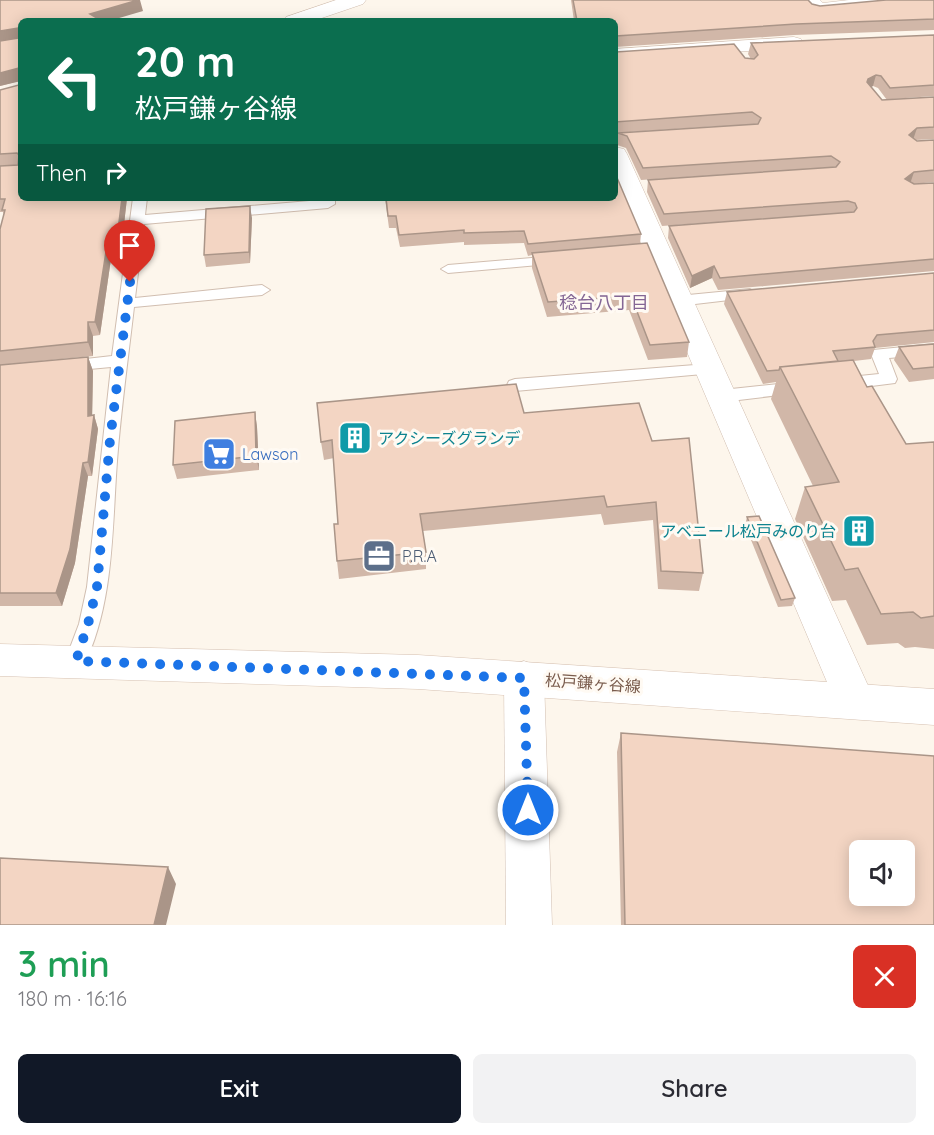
<!DOCTYPE html>
<meta charset="utf-8">
<style>
body{margin:0;font-family:Quicksand,"Noto Sans JP",sans-serif;background:#f2f2f3;color:#2b2b33;height:100vh;display:flex;flex-direction:column;font-size:22px;white-space:nowrap}
*{box-sizing:border-box;margin:0}
p{font-size:20px;color:#7c7c81}
.icon{flex:none;width:33px;height:33px;fill:none;stroke:currentColor;stroke-width:2;stroke-linecap:round;stroke-linejoin:round}
.map{position:relative;height:925px;overflow:hidden}
.details{display:flex;flex-direction:column;background:#fff;flex:1}
.details>*{flex:none}
.top-card{position:absolute;left:18px;top:18px;width:600px;height:183px;border-radius:9px;box-shadow:0 3px 15px #0003;background:#0b6e4f;color:#fff;overflow:hidden}
.fabs{position:absolute;left:849px;top:840px;display:grid;gap:12px}
.fabs a{display:grid;place-items:center;width:66px;height:66px;border-radius:9px;background:#fff;box-shadow:0 3px 15px #0003;font-size:30px}
.pin{position:absolute;display:grid;place-items:center;width:51px;height:51px;color:#fff;margin:-62px -26px;border-radius:50% 50% 50% 0;rotate:-45deg;box-shadow:0 0 6px #0007}
.pin .icon{rotate:45deg}
.me{position:absolute;width:66px;margin:-33px;rotate:0deg;stroke-linejoin:round;filter:drop-shadow(0 0 4px #0008)}
.turn{display:flex;align-items:center;gap:21px;height:126px;padding:0 18px;font-size:27px}
.turn .icon{width:78px;height:78px;stroke-width:2.5}
.turn b{display:block;font-size:42px;line-height:51px}
.then{display:flex;align-items:center;height:57px;padding:0 18px;background:#0003;gap:12px;font-size:22px}
.round{display:grid;place-items:center;flex:none;width:63px;height:63px;border-radius:9px;background:#f2f2f3}
.summary{display:flex;align-items:center;justify-content:space-between;height:102px;padding:0 18px}
h1{font-size:36px;font-weight:600;line-height:45px;color:#1e9e55}
.button{display:flex;gap:12px;margin-top:auto;padding:12px 18px}
.button a{flex:1;height:69px;border-radius:9px;background:#111827;color:#fff;font-size:24px;font-weight:600;line-height:69px;text-align:center}
.button a+a{background:#f2f2f3;color:#2b2b33}
.map>svg:first-child{display:block}
</style>
<div class="map">
<svg width="934" height="925" viewBox="0 0 934 925">
<rect width="100%" height="100%" fill="#fdf6ec"/>
<g fill="none" stroke-linecap="round" stroke-linejoin="round">
<g stroke="#d1beb0" stroke-width="2">
<path id="service" d="M 133,198 L 147,198 L 145,215 L 321,200 L 321,198 L 335,198 L 335,204 L 328,208 L 144,224 L 135,298 L 262,285 L 270,290 L 262,295 L 134,307 C 128,359 121,409 117,461 C 112,529 114,605 83,667 L 76,670 L 69,667 L 65,661 L 79,624 L 87,587 L 111,367 L 68,371 L 62,370 L 60,366 L 62,362 L 68,361 L 112,356 Z
M 556,256 L 561,257 L 563,260 L 561,263 L 448,273 L 441,269 L 448,265 Z
M 750,289 L 758,294 L 755,297 L 678,306 L 670,301 L 678,296 Z
M 934,344 L 934,354 L 889,358 L 897,379 L 895,383 L 840,390 L 834,388 L 832,384 L 834,380 L 840,378 L 879,374 L 871,354 L 873,350 Z
M 708,364 L 714,365 L 716,369 L 714,373 L 515,391 L 509,389 L 507,385 L 509,381 L 515,379 Z
M 798,382 L 804,384 L 806,388 L 804,392 L 722,402 L 716,400 L 714,396 L 716,392 L 722,390 Z"/>
</g>
<g stroke="#d1beb0" stroke-width="1">
<path id="minor" d="M 336,0 L 366,0 L 363,4 L 313,21 L 283,21 L 286,17 Z
M 799,0 L 820,0 L 823,3 L 849,0 L 918,0 L 915,4 L 908,6 L 818,15 L 811,13 Z
M 794,37 L 801,39 L 804,43 L 801,47 L 615,61 L 615,49 Z
M 615,147 L 624,149 L 627,154 L 875,701 L 869,713 L 855,718 L 841,713 L 835,701 L 615,182 Z"/>
</g>
<g stroke="#d1beb0" stroke-width="1">
<path id="tertiary" d="M 524,661 L 538,666 L 544,678 L 552,925 L 506,925 L 504,678 L 510,666 Z"/>
</g>
<g stroke="#d6c0b0" stroke-width="1">
<path id="secondary" d="M 0,644 L 418,655 L 934,689 L 934,725 L 418,689 L 0,676 Z"/>
</g>
<use href="#service" fill="#fff" fill-rule="evenodd"/>
<use href="#minor" fill="#fff" fill-rule="evenodd"/>
<use href="#tertiary" fill="#fff" fill-rule="evenodd"/>
<use href="#secondary" fill="#fff" fill-rule="evenodd"/>
</g>
<path fill="#d1b7a8" fill-rule="evenodd" d="M 0,0 L 143,11 L 21,21 L 127,198 L 121,251 L 112,252 L 100,335 L 93,336 L 93,356 L 0,365 L 0,229 L 4,215 L 3,212 L 0,212 L 0,90 L 19,85 L 19,81 L 0,86 Z
M 571,0 L 808,0 L 812,4 L 820,6 L 934,0 L 934,30 L 794,35 L 615,47 L 615,21 L 574,21 Z
M 934,35 L 934,96 L 891,99 L 934,97 L 934,139 L 916,140 L 917,141 L 934,140 L 934,182 L 913,184 L 914,184 L 934,183 L 934,271 L 718,290 L 712,278 L 690,288 L 668,238 L 669,226 L 845,213 L 662,226 L 647,192 L 648,180 L 828,168 L 641,180 L 626,148 L 617,145 L 618,133 L 750,124 L 615,133 L 615,51 L 616,52 L 751,59 L 748,54 L 751,43 ZM 873,86 L 878,88 L 887,100 L 882,100 L 871,87 Z
M 385,198 L 615,198 L 641,234 L 640,244 L 689,342 L 687,357 L 648,360 L 629,310 L 547,317 L 532,268 L 532,255 L 528,256 L 524,243 L 464,245 L 464,242 L 400,247 L 396,228 L 389,228 Z
M 252,218 L 250,263 L 206,267 L 204,255 Z
M 934,273 L 934,342 L 875,348 L 871,359 L 854,361 L 867,387 L 906,444 L 934,442 L 934,649 L 915,647 L 905,648 L 898,643 L 867,645 L 846,600 L 832,601 L 795,519 L 805,487 L 813,486 L 771,399 L 776,382 L 763,384 L 724,304 L 727,292 Z
M 934,344 L 934,379 L 909,382 L 894,360 L 899,347 Z
M 88,357 L 93,371 L 92,415 L 94,415 L 98,429 L 92,476 L 88,476 L 75,563 L 62,606 L 0,606 L 0,365 Z
M 255,412 L 257,427 L 259,470 L 177,479 L 173,465 Z
M 524,413 L 652,441 L 703,573 L 699,591 L 658,589 L 653,520 L 604,525 L 601,514 L 423,531 L 426,552 L 426,569 L 339,579 L 337,561 L 338,524 L 334,458 L 324,460 L 321,442 Z
M 747,517 L 795,598 L 792,606 L 778,607 L 745,525 Z
M 621,733 L 934,925 L 621,925 L 617,752 Z"/>
<path fill="#aa9588" d="M 138,0 L 140,0 L 143,11 L 109,21 L 92,21 L 90,14 Z
M 19,28 L 21,40 L 0,44 L 0,31 Z
M 19,68 L 21,81 L 0,86 L 0,73 Z
M 876,75 L 873,86 L 865,90 L 868,79 Z
M 917,128 L 913,140 L 909,135 Z
M 914,172 L 910,184 L 905,179 Z
M 122,198 L 127,198 L 121,251 L 117,238 Z
M 250,206 L 252,218 L 250,263 L 249,252 Z
M 108,239 L 112,252 L 100,335 L 95,322 Z
M 714,266 L 712,278 L 690,288 L 692,276 Z
M 88,322 L 93,336 L 93,356 L 88,342 Z
M 88,357 L 93,371 L 92,424 L 94,415 L 98,429 L 92,476 L 88,462 Z
M 255,412 L 257,427 L 259,470 L 256,456 Z
M 83,463 L 88,476 L 75,563 L 62,606 L 56,593 Z
M 168,867 L 176,884 L 166,925 L 154,925 Z"/>
<path fill="#f3d5c3" stroke="#aa9588" stroke-width="1.5" fill-rule="evenodd" d="M 0,0 L 138,0 L 90,14 L 102,21 L 21,21 L 21,198 L 122,198 L 117,238 L 108,239 L 95,322 L 88,322 L 88,342 L 0,351 L 0,229 L 5,210 L 2,210 L 5,199 L 0,199 L 0,166 L 18,165 L 19,155 L 17,153 L 0,154 L 0,90 L 19,85 L 19,68 L 0,73 L 0,41 L 18,38 L 19,28 L 0,31 Z
M 573,0 L 808,0 L 812,4 L 820,6 L 886,0 L 934,0 L 934,19 L 796,24 L 616,36 L 615,42 L 615,21 L 577,21 Z
M 934,35 L 934,85 L 890,88 L 881,76 L 876,75 L 868,79 L 867,82 L 882,100 L 934,97 L 934,127 L 917,128 L 909,135 L 917,141 L 934,140 L 934,170 L 914,172 L 905,179 L 914,184 L 934,183 L 934,259 L 720,278 L 714,266 L 692,276 L 669,226 L 854,212 L 857,208 L 855,203 L 848,201 L 664,214 L 648,180 L 836,167 L 840,162 L 831,156 L 643,168 L 627,136 L 618,133 L 758,124 L 761,118 L 752,112 L 615,122 L 615,51 L 616,52 L 734,44 L 745,58 L 754,59 L 758,55 L 751,43 Z
M 615,173 L 641,234 L 528,244 L 524,231 L 464,233 L 464,230 L 399,235 L 396,216 L 388,216 L 386,198 L 615,198 Z
M 250,206 L 249,252 L 204,255 L 206,209 Z
M 647,243 L 689,342 L 650,345 L 631,296 L 548,302 L 532,253 Z
M 934,273 L 934,330 L 877,335 L 873,341 L 875,347 L 833,351 L 838,361 L 780,367 L 779,370 L 767,371 L 727,292 Z
M 934,344 L 934,367 L 913,369 L 899,347 Z
M 88,357 L 88,416 L 94,415 L 88,462 L 83,463 L 70,549 L 56,593 L 0,593 L 0,365 Z
M 853,360 L 867,387 L 872,386 L 906,444 L 934,442 L 934,616 L 921,618 L 913,612 L 881,614 L 858,568 L 845,570 L 805,487 L 839,482 L 780,367 Z
M 516,384 L 524,413 L 639,403 L 652,441 L 689,438 L 703,573 L 661,571 L 656,502 L 607,507 L 604,496 L 420,514 L 426,552 L 337,561 L 334,524 L 338,524 L 332,440 L 321,442 L 317,403 Z
M 255,412 L 256,456 L 173,465 L 175,421 Z
M 759,516 L 795,598 L 781,600 L 747,517 Z
M 621,733 L 934,756 L 934,925 L 625,925 ZM 860,850 L 904,850 L 904,896 L 860,896 Z
M 0,858 L 168,867 L 154,925 L 0,925 Z"/>
<g fill="none" stroke-linecap="round" stroke-linejoin="round">
<path stroke="#1a73e8" stroke-width="10" stroke-dasharray="0 18" d="M 130,282 L 110,440 L 97,587 L 88,624 L 76,661 L 524,678 L 528,810"/>
</g>
<defs>
<g id="building-square" transform="scale(1.725)"><rect x="-9" y="-9" width="18" height="18" rx="4" fill="#0f9aa8" stroke="#fffaf3"/><path d="M-4-6H4V6H1V3H-1V6H-4ZM-2.5-4.3h1.7v1.8h-1.7ZM.8-4.3h1.7v1.8H.8ZM-2.5-1h1.7V.8h-1.7ZM.8-1h1.7V.8H.8Z" fill="#fff"/></g>
<g id="supermarket-square" transform="scale(1.725)"><rect x="-9" y="-9" width="18" height="18" rx="4" fill="#3f7fe0" stroke="#fffaf3"/><path d="M-6-5.5h2.5l.6 2H6L4.5 2H-2.5L-4.4-4H-6ZM-1.5 3.2a1.3 1.3 0 1 0 .1 0ZM3 3.2a1.3 1.3 0 1 0 .1 0Z" fill="#fff"/></g>
<g id="office-square" transform="scale(1.725)"><rect x="-9" y="-9" width="18" height="18" rx="4" fill="#5c6f8a" stroke="#fffaf3"/><path d="M-6-3h4V-5.5h4V-3h4V5H-6ZM-1-4.5V-3h2v-1.5ZM-6 0V1H6V0Z" fill="#fff"/></g>
</defs>
<g fill-rule="evenodd">
<use href="#building-square" x="355" y="438"/>
<use href="#supermarket-square" x="219" y="454"/>
<use href="#building-square" x="859" y="531"/>
<use href="#office-square" x="379" y="556"/>
</g>
<g text-anchor="middle" stroke-width="6" stroke-linejoin="round" paint-order="stroke">
<g font-size="16" fill="#0d838f" stroke="#fffaf3" text-anchor="start">
<text x="378" y="444">アクシーズグランデ</text>
<text x="836" y="537" text-anchor="end">アベニール松戸みのり台</text>
</g>
<g font-size="16" fill="#366cbe" stroke="#fffaf3" text-anchor="start">
<text x="242" y="460">Lawson</text>
</g>
<g font-size="16" fill="#4e5e75" stroke="#fffaf3" text-anchor="start">
<text x="402" y="562">P.R.A</text>
</g>
<g font-size="16" fill="#7a5c4d" stroke="#fffaf3">
<text transform="translate(593 683) rotate(4)" y="6">松戸鎌ヶ谷線</text>
</g>
<g font-size="18" fill="#846695" stroke="#fffaf3">
<text x="604" y="309">稔台八丁目</text>
</g>
</g>
</svg>
<div class="fabs">
<a><svg class="icon" aria-label="sound" viewBox="0 0 24 24"><path d="M4 9h4l5-4v14l-5-4H4zM17 9q2 3 0 6"/></svg></a>
</div>
<div class="pin" style="left:130px;top:282px;background:#d93025"><svg class="icon" aria-label="arrive" viewBox="0 0 24 24"><path d="M6 21V4h12l-3 4 3 4H6"/></svg></div>
<svg class="me" style="left:528px;top:810px" viewBox="-20 -20 40 40"><circle r="17" fill="#1a73e8" stroke="#fff" stroke-width="3"/><path d="M0-11L8 9 0 5-8 9z" fill="#fff"/></svg>
<div class="top-card">
<div class="turn"><svg class="icon" aria-label="left" viewBox="0 0 24 24"><path d="M17 20v-9H6M10 6l-5 5 5 5"/></svg><div><b>20 m</b>松戸鎌ヶ谷線</div></div>
<div class="then">Then<svg class="icon" aria-label="right" viewBox="0 0 24 24"><path d="M7 20v-9h11M14 6l5 5-5 5"/></svg></div>
</div>
</div>
<section class="details">
<div class="summary"><div><h1>3 min</h1><p>180 m · 16:16</p></div><a class="round" style="background:#d93025;color:#fff"><svg class="icon" aria-label="close" viewBox="0 0 24 24"><path d="M6 6l12 12M18 6L6 18"/></svg></a></div>
<div class="button"><a>Exit</a><a>Share</a></div>
</section>
